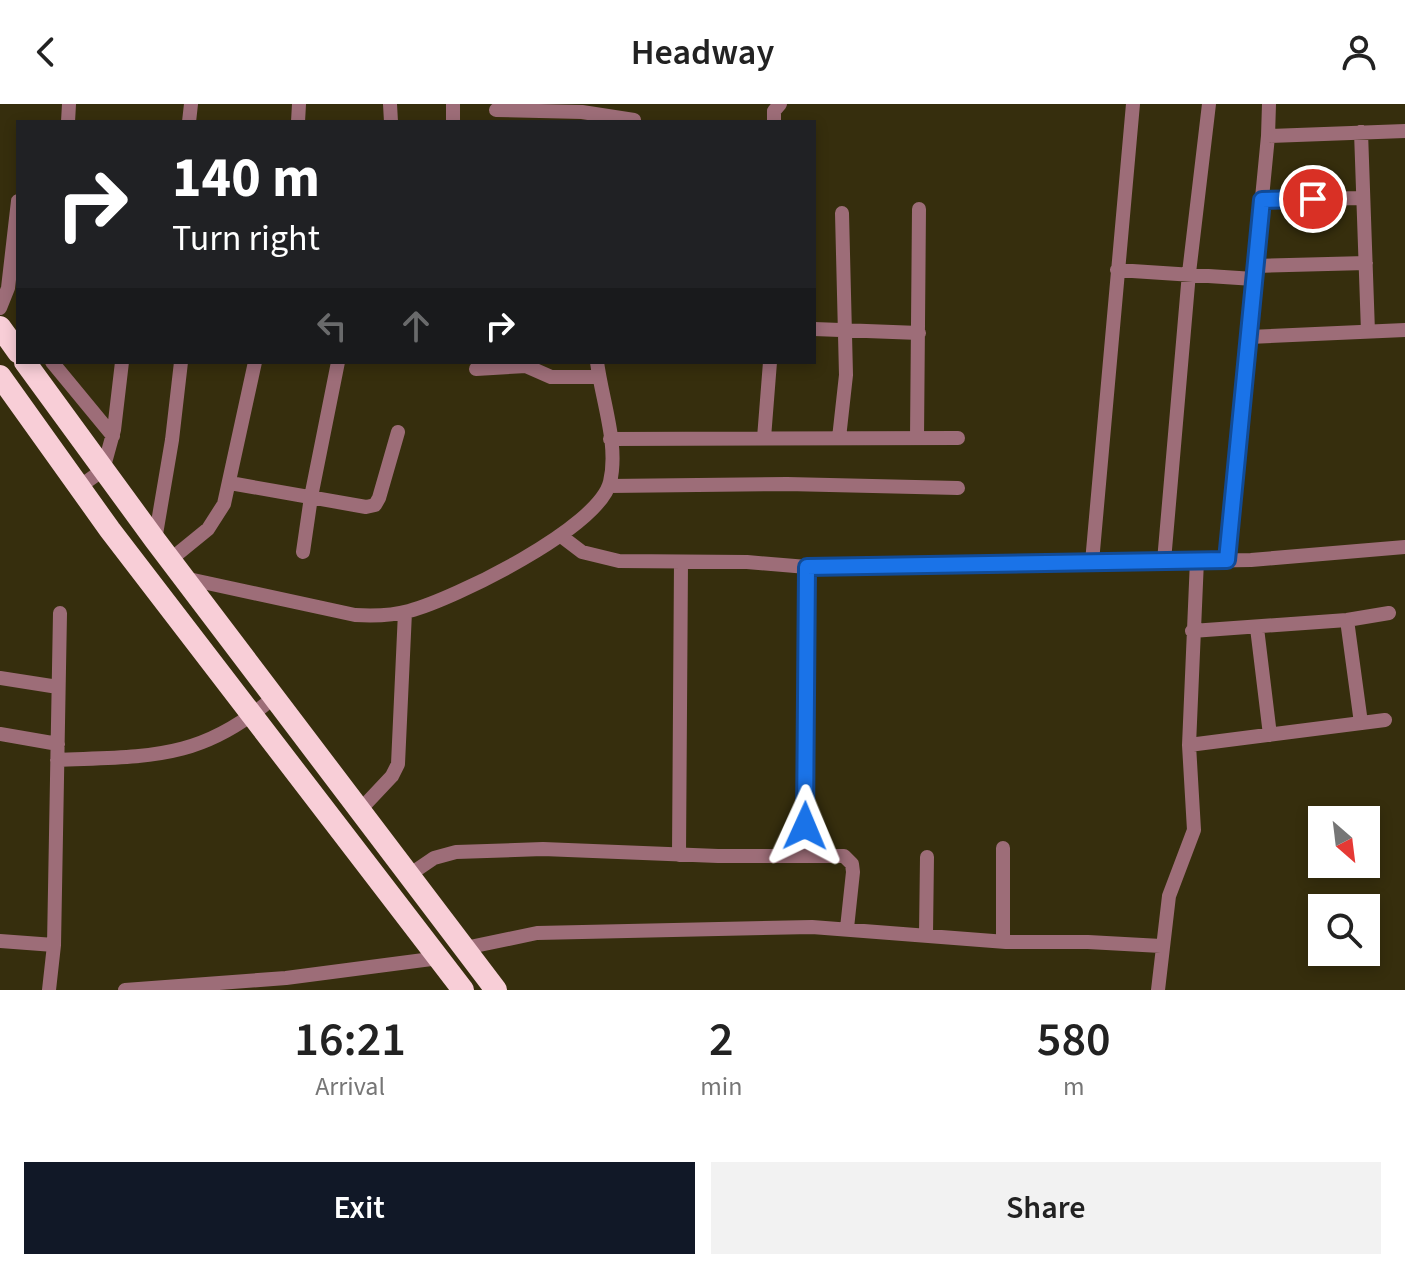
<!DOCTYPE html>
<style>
body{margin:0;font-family:"Source Sans 3",sans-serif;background:#f2f2f2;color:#222;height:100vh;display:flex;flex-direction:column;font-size:30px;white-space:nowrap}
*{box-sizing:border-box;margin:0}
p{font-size:26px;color:#767676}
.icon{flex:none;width:44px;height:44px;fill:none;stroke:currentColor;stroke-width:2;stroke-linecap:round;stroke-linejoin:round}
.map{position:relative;height:886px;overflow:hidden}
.details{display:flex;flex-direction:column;background:#fff;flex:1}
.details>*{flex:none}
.hud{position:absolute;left:16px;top:16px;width:800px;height:244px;border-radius:0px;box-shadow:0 4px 12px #0003;background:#202124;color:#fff;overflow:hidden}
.needle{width:52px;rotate:152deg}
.fabs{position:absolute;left:1308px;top:702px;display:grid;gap:16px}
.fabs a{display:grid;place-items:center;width:72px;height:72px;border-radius:0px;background:#fff;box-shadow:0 4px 12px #0003;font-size:40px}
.pin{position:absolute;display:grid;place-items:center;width:68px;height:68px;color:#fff;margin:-34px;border:4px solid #fff;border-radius:50%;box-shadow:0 2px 8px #0007}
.me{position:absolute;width:88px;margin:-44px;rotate:1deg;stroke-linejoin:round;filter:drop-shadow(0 0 6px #0008)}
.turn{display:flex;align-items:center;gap:28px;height:168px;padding:0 24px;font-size:36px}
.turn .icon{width:104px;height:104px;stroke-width:2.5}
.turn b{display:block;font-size:56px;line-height:68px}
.lanes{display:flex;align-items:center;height:76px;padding:0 24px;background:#0003;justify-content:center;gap:40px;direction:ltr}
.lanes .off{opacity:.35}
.eta{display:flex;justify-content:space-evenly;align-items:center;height:136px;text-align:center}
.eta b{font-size:48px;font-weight:600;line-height:56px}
.cta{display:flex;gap:16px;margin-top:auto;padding:16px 24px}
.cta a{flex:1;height:92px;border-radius:0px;background:#111827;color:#fff;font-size:32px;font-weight:600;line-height:92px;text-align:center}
.cta a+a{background:#f2f2f2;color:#222}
header{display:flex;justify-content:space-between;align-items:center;height:104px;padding:0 24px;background:#fff;font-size:36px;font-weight:600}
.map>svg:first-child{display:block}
</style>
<header><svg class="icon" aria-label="back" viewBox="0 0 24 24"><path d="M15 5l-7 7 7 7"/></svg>Headway<svg class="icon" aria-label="person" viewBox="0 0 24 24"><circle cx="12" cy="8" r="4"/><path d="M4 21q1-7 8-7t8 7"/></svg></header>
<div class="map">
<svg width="1405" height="886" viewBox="0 0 1405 886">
<rect width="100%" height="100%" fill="#362e0d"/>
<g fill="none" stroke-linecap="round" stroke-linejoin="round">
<path stroke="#9d6d78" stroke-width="14" d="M 390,0 L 391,18
M 496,6 L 582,8 L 634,16
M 68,18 L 69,0
M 189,18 L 191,0
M 298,18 L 299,0
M 453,18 L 453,0
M 774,18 L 774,7 L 780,0
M 1361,28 L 1368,228
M 1268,32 L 1405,27
M 1262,96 L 1363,94
M 1256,162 L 1366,159
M 1117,166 L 1254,175
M 0,204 L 8,184 L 18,97
M 814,225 L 919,229
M 1249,233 L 1405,226
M 52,258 L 113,332
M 476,265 L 526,262 L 551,273 L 599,273
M 764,334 L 770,258
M 839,334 L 846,271 L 842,109
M 917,334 L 919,105
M 610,335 L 958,334
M 230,379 L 366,403 L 375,401 L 379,394 L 398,328
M 609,382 L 787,380 L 958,384
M 79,383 L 103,366 L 114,326 L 122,258
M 561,432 L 582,448 L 619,457 L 747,458 L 807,463 L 1251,456 L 1405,443
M 155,436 L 172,336 L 181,258
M 303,448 L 311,393 L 338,258
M 170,456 L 208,425 L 224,400 L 255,258
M 1227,456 L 1268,32 L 1269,0
M 1164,457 L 1189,169 L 1209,0
M 1092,458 L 1133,0
M 184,474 L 355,511 C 373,512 391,512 409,507 C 454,495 599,424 610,378 C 619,341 602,296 597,258
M 1347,516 L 1361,619
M 1257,524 L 1270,631
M 1192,527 L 1347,516 L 1389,509
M 0,574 L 58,583
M 0,630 L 58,640
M 1189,641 L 1385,616
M 57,656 C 149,652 201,657 274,593
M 360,706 L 392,672 L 398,660 L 405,508
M 1003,744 L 1003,837
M 679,751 L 681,458
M 805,751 L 807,463
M 409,771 L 434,754 L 456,748 L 543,745 L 718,752 L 844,752 L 852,760 L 853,768 L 847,824
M 926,830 L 927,753
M 0,837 L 54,841 L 60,509
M 465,844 L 537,829 L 812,823 L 1006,838 L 1088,838 L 1161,842
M 49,886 L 54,841
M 125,886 L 286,874 L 439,854
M 1158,886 L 1169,792 L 1194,726 L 1189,641 L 1197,456"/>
<path stroke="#f8ced7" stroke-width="22" d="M 0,223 L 18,248
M 25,258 L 155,436 L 496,886
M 0,272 L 110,426 L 463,886"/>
</g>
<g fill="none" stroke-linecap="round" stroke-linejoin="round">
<g stroke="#114b97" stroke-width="20">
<path id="route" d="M 805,722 L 807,463 L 1227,456 L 1262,96 L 1313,95"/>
</g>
<use href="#route" stroke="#1a73e8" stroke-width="14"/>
</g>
</svg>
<div class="fabs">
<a><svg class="needle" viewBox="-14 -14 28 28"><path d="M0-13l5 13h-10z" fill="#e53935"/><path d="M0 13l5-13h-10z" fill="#767676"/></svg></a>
<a><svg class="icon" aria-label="search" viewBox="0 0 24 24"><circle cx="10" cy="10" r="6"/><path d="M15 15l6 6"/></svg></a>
</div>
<div class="pin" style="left:1313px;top:95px;background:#d93025"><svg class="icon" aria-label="arrive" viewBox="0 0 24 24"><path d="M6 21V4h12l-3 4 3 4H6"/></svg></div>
<svg class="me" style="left:805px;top:722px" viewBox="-20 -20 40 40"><path d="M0-17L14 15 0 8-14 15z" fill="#1a73e8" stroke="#fff" stroke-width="4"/></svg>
<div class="hud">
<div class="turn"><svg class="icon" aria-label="right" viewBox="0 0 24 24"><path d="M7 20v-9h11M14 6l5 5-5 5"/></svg><div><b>140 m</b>Turn right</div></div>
<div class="lanes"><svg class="icon off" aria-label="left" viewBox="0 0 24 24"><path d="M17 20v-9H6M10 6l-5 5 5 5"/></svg><svg class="icon off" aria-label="ahead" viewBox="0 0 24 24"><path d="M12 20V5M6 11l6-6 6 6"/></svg><svg class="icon" aria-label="right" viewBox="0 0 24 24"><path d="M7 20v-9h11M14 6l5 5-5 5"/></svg></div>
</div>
</div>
<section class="details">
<div class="eta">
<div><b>16:21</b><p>Arrival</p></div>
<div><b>2</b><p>min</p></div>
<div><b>580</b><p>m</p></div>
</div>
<div class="cta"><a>Exit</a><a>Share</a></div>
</section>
